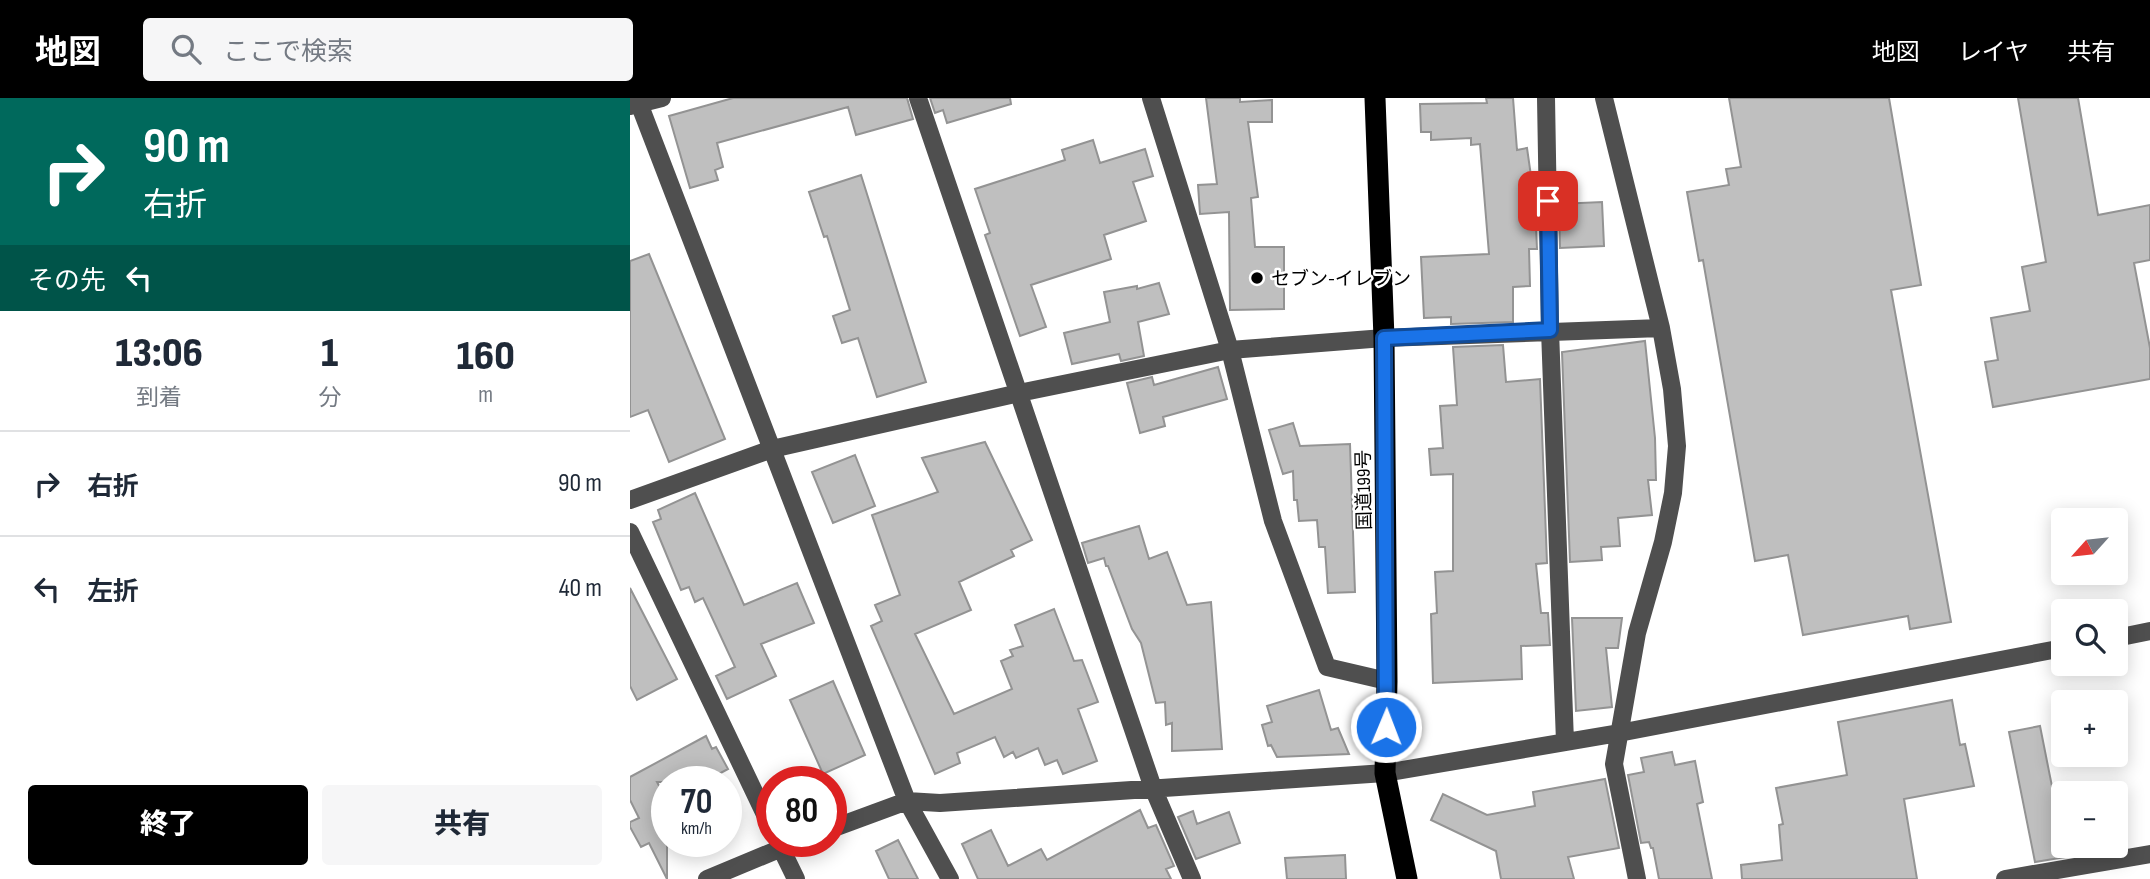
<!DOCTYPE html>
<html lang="ja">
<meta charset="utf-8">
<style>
body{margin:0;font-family:"Sofia Sans Condensed","Noto Sans JP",sans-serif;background:#f6f6f7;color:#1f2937;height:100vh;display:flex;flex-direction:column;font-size:26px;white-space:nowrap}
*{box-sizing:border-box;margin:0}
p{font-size:23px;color:#747a83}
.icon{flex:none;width:38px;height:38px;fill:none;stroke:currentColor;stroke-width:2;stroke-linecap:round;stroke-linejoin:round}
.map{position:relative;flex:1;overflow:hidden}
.details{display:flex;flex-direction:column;background:#fff;width:630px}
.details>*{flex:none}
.top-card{background:#00695c;color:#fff;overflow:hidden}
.needle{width:46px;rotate:243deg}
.buttons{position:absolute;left:1421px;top:410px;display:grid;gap:14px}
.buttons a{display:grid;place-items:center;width:77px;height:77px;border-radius:7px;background:#fff;box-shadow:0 4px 18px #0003;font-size:35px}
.speed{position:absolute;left:21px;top:668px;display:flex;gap:14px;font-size:35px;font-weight:700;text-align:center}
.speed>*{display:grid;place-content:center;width:91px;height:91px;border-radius:50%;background:#fff;box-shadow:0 4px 18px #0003;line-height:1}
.speed small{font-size:18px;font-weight:400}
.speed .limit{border:10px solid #d22;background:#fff;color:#111}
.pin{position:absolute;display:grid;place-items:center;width:60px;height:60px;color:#fff;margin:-30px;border-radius:14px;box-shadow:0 4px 10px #0006}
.me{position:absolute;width:77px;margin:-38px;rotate:1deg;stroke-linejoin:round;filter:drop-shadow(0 0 5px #0008)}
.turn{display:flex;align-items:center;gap:24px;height:147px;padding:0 28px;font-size:32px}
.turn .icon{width:91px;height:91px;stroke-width:2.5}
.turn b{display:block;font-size:49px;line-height:60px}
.then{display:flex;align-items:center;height:66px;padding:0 28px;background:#0003;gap:14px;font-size:26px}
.eta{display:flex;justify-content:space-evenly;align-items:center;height:119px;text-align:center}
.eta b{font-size:42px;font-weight:800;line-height:49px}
.primary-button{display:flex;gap:14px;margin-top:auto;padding:14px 28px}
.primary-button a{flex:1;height:80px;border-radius:7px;background:#000;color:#fff;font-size:28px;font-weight:800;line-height:80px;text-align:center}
.primary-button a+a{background:#f6f6f7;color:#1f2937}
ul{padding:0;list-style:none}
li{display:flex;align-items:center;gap:21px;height:105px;padding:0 28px;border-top:2px solid #e0e1e3}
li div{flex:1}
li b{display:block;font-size:26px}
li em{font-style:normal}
header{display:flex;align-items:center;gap:42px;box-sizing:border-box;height:98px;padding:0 35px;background:#000;color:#fff}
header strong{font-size:33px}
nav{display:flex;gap:38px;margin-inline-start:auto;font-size:24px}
.search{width:490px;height:63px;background:#f6f6f7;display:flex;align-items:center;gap:18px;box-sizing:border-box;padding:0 24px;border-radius:7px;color:#747a83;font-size:26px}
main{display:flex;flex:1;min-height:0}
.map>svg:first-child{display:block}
</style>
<header>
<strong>地図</strong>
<div class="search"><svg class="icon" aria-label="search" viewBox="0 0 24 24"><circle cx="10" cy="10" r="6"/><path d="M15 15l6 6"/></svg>ここで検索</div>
<nav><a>地図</a><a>レイヤ</a><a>共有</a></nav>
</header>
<main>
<section class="details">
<div class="top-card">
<div class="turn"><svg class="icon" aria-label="right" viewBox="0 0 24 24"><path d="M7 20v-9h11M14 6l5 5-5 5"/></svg><div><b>90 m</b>右折</div></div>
<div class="then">その先<svg class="icon" aria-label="left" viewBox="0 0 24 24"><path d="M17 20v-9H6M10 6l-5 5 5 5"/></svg></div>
</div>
<div class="eta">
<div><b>13:06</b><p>到着</p></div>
<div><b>1</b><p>分</p></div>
<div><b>160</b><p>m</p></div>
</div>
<ul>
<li><svg class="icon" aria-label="right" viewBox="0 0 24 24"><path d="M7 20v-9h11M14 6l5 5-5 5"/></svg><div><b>右折</b></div><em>90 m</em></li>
<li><svg class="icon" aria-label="left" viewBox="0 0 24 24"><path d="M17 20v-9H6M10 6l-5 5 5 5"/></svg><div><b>左折</b></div><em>40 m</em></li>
</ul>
<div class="primary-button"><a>終了</a><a>共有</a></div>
</section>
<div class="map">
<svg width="1520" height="781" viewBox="0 0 1520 781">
<rect width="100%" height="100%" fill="#fff"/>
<path fill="#bfbfbf" stroke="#939393" stroke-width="2" d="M 103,0 L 277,0 L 283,21 L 226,37 L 218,9 L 87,45 L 93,69 L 85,72 L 88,82 L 60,90 L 39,18 Z
M 300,0 L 380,0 L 381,6 L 317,25 L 313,12 L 305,15 Z
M 576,0 L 610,0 L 610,4 L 642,2 L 642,24 L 618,24 L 628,99 L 621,100 L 625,149 L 654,149 L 654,211 L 600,212 L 599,114 L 570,116 L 568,87 L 587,86 Z
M 856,0 L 883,0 L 887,52 L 897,50 L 902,85 L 904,85 L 907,151 L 899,151 L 900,188 L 883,189 L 883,224 L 821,226 L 821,219 L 794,220 L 791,159 L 859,156 L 850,46 L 841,47 L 841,40 L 801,42 L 801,34 L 791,34 L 790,6 L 857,5 Z
M 1099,0 L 1259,0 L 1291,187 L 1261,192 L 1321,524 L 1280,531 L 1278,518 L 1173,537 L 1158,457 L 1125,463 L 1073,162 L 1069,163 L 1057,94 L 1099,87 L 1096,71 L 1111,69 Z
M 1388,0 L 1448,0 L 1468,117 L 1520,107 L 1520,162 L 1504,165 L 1520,250 L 1520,281 L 1363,309 L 1355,264 L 1368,262 L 1361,220 L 1400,213 L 1392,169 L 1416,164 Z
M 463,42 L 470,65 L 515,51 L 523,78 L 503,84 L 516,123 L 474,137 L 481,161 L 401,187 L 416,229 L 390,238 L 355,137 L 360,135 L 345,91 L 435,62 L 432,52 Z
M 231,77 L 296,284 L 247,299 L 228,240 L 212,245 L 203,218 L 220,212 L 197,138 L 194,139 L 179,94 Z
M 972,104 L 974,148 L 930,150 L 929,106 Z
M 19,156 L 95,341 L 39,364 L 18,312 L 0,319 L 0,163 Z
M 529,185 L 539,216 L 508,224 L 514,258 L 491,263 L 489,256 L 442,266 L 434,235 L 480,224 L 474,194 L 507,188 L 507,191 Z
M 1015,243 L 1025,340 L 1026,382 L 1018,382 L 1022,417 L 988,420 L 990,448 L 971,449 L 972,462 L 940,464 L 932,254 Z
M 873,247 L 876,284 L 910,281 L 917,465 L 906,466 L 911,515 L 918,515 L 920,547 L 891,548 L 892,581 L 803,585 L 801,516 L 807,515 L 805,474 L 823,473 L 823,376 L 801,377 L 799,351 L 813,350 L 810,308 L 827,307 L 823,249 Z
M 588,269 L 597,301 L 533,319 L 535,328 L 510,335 L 497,285 L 522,279 L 524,287 Z
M 663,325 L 670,348 L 720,346 L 725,494 L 698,495 L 695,449 L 689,449 L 687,422 L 669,423 L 667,402 L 664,402 L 663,373 L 653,376 L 639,332 Z
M 355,344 L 402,442 L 381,452 L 384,458 L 329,484 L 341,512 L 285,536 L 324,616 L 382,591 L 371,563 L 383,558 L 380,552 L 393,548 L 385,527 L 424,511 L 444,563 L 452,562 L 468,604 L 448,611 L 467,663 L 433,676 L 427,662 L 415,667 L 408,650 L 386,660 L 383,654 L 374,659 L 365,639 L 327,655 L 330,665 L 305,676 L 241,528 L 252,523 L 245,507 L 270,497 L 242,417 L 308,394 L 292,360 Z
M 225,357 L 245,408 L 203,425 L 182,374 Z
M 65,395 L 114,507 L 167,485 L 184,525 L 131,546 L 146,578 L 97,601 L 86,578 L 105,569 L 73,500 L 65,504 L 59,489 L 51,492 L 23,424 L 31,421 L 28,412 Z
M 509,428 L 519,461 L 537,454 L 557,507 L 581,504 L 592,651 L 542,653 L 542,625 L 536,627 L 535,604 L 526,605 L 511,545 L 502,531 L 478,468 L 476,468 L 474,460 L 458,465 L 452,445 Z
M 0,490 L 47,581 L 7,602 L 0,588 Z
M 942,520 L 992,520 L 988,550 L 976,550 L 982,609 L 946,613 Z
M 203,583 L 235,657 L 193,676 L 160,602 Z
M 689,592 L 701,632 L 708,630 L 719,656 L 647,659 L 641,647 L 638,648 L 632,627 L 642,624 L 637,608 Z
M 1322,602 L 1330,647 L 1335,646 L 1344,688 L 1274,701 L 1287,781 L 1112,781 L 1111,767 L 1152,762 L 1149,727 L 1153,726 L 1146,690 L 1217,677 L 1208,624 Z
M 1410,628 L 1436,759 L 1405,764 L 1379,634 Z
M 76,638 L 82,651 L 86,649 L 98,671 L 74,684 L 27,684 L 37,703 L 37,781 L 19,745 L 11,749 L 0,729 L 0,724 L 9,720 L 0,702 L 0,679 Z
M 1042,654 L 1045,667 L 1065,663 L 1073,704 L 1067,706 L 1082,781 L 1029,781 L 1023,750 L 1021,750 L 1019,744 L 1011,745 L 998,677 L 1014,674 L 1011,660 Z
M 975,681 L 989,750 L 938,759 L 944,781 L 871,781 L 866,753 L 801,722 L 813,696 L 857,717 L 905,708 L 903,694 Z
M 510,712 L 518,730 L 526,727 L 544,768 L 536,771 L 541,781 L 348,781 L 332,746 L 361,732 L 378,768 L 411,751 L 417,762 Z
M 563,713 L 567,726 L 599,714 L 610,745 L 566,761 L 548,719 Z
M 268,742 L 288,781 L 259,781 L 246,753 Z
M 715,757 L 716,781 L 657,781 L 655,760 Z"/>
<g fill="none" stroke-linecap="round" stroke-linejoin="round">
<path stroke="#4f4f4f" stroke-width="18" d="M 7,0 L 277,703 L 320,781
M 288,0 L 523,690 L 562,781
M 521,0 L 600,252 L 643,423 L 697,569 L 757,583
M 916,0 L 920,232 L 935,644
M 974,0 L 1031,230 L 1042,291 L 1047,348 L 1043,395 L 1033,444 L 1007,535 L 984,666 L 1007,781
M 0,8 L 32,0
M 0,402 L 142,351 L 389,295 L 600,252 L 754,240 L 1031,230
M 0,434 L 142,731
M 1486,540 L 1520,533
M 201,731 L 277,703 L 310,705 L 755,675 L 989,635 L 1433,550
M 148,744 L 166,781
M 77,781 L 166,744
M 1375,781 L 1520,756"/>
<path stroke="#000" stroke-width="21" d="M 745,0 L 754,240 L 757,583 L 755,675 L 777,781"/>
</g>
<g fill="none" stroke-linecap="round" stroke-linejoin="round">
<g stroke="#114b97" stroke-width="18">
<path id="route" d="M 756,629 L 754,240 L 920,232 L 918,103"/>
</g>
<use href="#route" stroke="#1a73e8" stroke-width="12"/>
</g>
<circle fill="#000" stroke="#fff" stroke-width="2.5" cx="627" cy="180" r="7"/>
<g text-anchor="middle" stroke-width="5" stroke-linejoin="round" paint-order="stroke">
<g font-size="19" fill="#000" stroke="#fff" text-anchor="start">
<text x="641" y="187">セブン-イレブン</text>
</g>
<g font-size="19" fill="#000" stroke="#fff">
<text transform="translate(733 392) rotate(-91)" y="7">国道199号</text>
</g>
</g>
</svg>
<div class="buttons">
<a><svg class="needle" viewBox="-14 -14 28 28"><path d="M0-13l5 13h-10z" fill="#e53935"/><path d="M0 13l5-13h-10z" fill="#747a83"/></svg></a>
<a><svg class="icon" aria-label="search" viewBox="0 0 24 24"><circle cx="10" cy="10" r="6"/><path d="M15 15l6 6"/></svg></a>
<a>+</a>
<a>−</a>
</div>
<div class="speed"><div>70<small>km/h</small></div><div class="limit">80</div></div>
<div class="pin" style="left:918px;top:103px;background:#d93025"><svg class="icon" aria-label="arrive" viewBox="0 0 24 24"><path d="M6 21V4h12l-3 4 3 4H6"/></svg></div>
<svg class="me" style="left:756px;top:629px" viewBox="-20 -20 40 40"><circle r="17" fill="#1a73e8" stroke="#fff" stroke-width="3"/><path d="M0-11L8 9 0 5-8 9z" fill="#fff"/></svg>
</div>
</main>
